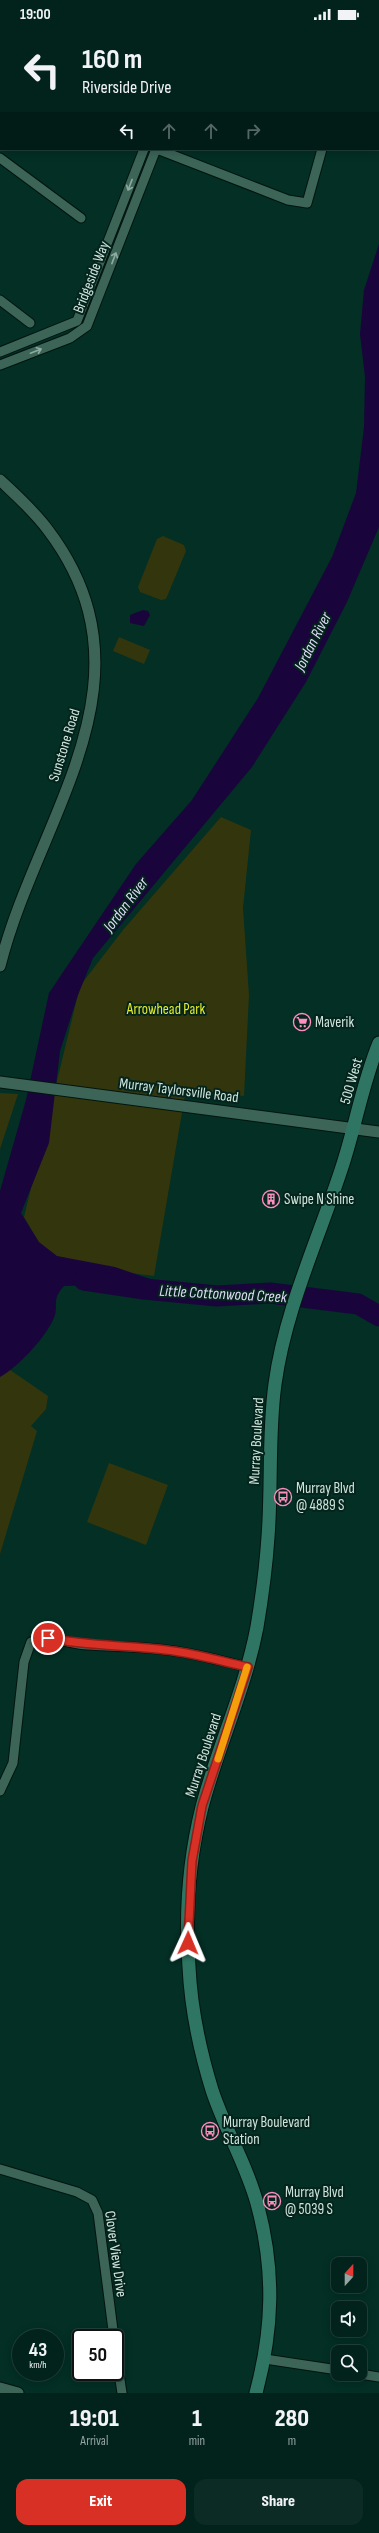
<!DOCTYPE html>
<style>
body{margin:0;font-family:"Sofia Sans Condensed",sans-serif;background:#0c2b25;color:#f1f3f6;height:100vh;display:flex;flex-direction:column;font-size:15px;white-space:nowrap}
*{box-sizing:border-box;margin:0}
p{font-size:13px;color:#96a4a3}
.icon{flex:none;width:22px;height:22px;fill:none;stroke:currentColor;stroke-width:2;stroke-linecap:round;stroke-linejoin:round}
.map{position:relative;height:2365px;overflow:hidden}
.drawer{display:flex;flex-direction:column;background:#02231c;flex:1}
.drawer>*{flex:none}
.hud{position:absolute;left:0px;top:0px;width:379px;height:122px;box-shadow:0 2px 10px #0003,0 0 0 1px #23403b;background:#02231c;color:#f1f3f6;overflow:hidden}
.needle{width:26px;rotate:21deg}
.buttons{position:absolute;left:331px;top:2229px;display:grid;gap:8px}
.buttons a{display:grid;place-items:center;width:36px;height:36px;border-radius:8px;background:#02231c;box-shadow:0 2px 10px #0003,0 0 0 1px #23403b;font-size:20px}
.speed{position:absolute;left:12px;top:2301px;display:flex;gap:8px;font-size:20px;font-weight:700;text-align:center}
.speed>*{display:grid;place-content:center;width:52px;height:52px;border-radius:50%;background:#02231c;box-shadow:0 2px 10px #0003,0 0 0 1px #23403b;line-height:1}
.speed small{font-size:10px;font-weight:400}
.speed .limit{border:2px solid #111;border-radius:6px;background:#fff;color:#111}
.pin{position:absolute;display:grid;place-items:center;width:34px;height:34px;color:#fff;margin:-17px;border:2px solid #fff;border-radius:50%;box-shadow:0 1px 4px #0007}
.me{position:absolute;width:44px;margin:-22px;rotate:1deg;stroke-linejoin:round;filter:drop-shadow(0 0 3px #0008)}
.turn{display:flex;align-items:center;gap:14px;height:84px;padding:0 16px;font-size:18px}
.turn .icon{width:52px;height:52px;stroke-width:2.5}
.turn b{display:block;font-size:28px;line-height:34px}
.lanes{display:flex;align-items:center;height:38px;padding:0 16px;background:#0003;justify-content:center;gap:20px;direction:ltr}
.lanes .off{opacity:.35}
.eta{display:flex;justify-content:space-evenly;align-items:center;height:68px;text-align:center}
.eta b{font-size:24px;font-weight:800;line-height:28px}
.button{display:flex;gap:8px;margin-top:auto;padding:8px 16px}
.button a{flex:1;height:46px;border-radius:12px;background:#d93025;color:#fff;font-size:16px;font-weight:800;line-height:46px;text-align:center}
.button a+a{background:#0c2b25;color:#f1f3f6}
.status{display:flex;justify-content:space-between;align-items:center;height:28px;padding:0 20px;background:#02231c;direction:ltr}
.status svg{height:11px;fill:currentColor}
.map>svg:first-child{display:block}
</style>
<div class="status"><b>19:00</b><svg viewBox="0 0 49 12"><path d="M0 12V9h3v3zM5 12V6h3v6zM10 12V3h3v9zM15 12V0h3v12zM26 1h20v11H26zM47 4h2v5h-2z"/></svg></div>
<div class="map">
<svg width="379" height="2365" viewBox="0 0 379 2365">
<rect width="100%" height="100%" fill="#032f25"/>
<path fill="#33360c" d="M 163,508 L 184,517 L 186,523 L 166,571 L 161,572 L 140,564 L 138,559 L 157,511 Z
M 119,609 L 150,622 L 144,636 L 113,623 Z
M 221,789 L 251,802 L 243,880 L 249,967 L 244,1068 L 186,1061 L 154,1248 L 73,1238 L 43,1222 L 24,1189 L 80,958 L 123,902 Z
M 0,1065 L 18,1066 L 0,1121 Z
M 0,1335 L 48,1368 L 46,1381 L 31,1398 L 37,1403 L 0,1526 Z
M 109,1435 L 168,1457 L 146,1517 L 87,1494 Z"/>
<path fill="#19053c" d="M 379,216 L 379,499 L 347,574 L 306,654 L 252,739 L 93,930 L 78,967 L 60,1023 L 49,1115 L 21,1185 L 39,1214 L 57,1228 L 115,1239 L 150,1251 L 123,1256 L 64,1258 C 50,1273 60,1278 53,1292 C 44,1311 18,1339 0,1349 L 0,1163 L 26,1072 L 49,965 L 136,836 L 192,772 L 258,670 L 332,529 L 356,465 L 364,399 L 365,349 L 360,306 L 364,262 Z
M 143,582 L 148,583 L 150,587 L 144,598 L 130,595 L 130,587 Z"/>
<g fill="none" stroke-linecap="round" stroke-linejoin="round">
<path stroke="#19053c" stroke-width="12" d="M 379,87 L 379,86"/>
<path stroke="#19053c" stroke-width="21" d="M 84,1252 L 144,1261 L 217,1268 L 270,1265 L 358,1276 L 379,1288"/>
<g stroke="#02150f" stroke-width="11">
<path id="minor" d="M 44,1 L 44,0
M 216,1 L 217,0
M 361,1 L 361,0
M 157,121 L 288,172 L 307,175 L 322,121
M 0,130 L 81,190
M 0,272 L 30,295
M 0,324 L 77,293 L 144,121
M 0,337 L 70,310 L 87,298 L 156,121
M 0,1763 L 13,1735 L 24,1634 L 31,1614 C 48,1606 69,1616 88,1617 C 114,1619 141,1618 167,1622 C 194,1625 221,1633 248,1639
M 0,2141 L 77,2164 L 92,2172 L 98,2185 L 114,2310
M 115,2319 L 122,2365
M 265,2331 L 338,2342
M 360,2346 L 379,2349"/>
</g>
<g stroke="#02150f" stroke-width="13">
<path id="tertiary" d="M 0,452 C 17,468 34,483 48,502 C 162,653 37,789 0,938
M 0,1054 L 379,1104
M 0,2360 L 18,2365"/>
</g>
<g stroke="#02150f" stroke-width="15">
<path id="secondary" d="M 256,2365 C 273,2301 275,2244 258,2179 C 248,2139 225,2102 212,2062 C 200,2023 191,1980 189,1939 C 185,1886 189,1831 202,1779 C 218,1718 245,1662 257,1599 C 262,1569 266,1539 268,1509 C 272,1458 268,1406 275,1356 C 285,1282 318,1212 341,1142 C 355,1101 362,1056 379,1015"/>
</g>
<use href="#minor" stroke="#3c6558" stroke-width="9"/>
<use href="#tertiary" stroke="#3c6558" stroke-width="11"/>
<use href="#secondary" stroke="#2e7663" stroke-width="13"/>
</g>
<defs><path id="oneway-shaft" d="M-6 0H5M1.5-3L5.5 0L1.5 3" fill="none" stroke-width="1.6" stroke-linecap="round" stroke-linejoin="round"/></defs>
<g stroke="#8daba1">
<use href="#oneway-shaft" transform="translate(130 157) rotate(111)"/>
<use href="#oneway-shaft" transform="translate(114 230) rotate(-69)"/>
<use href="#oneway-shaft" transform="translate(36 323) rotate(-21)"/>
</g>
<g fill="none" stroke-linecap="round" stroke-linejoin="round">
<g stroke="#8d1f18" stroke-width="10">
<path id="route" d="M 48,1610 C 87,1618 127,1617 166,1622 C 194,1625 220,1633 248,1639 L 202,1778 L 192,1833 L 188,1915"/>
</g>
<use href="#route" stroke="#d93025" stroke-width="7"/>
<path stroke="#f59e0b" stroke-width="7" d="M 218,1731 L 247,1639"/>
</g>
<defs>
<g id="supermarket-ring" transform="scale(0.9)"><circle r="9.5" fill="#04241c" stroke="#fd8ec0" stroke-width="1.5"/><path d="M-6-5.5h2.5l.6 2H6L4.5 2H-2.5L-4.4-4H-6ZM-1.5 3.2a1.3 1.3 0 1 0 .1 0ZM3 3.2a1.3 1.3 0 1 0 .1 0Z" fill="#fd8ec0"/></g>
<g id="building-ring" transform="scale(0.9)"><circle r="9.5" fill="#04241c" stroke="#fd8ec0" stroke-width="1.5"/><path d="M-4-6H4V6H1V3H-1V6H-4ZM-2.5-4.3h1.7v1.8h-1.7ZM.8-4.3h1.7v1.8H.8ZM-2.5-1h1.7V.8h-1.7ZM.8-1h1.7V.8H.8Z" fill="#fd8ec0"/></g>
<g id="bus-ring" transform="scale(0.9)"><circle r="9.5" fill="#04241c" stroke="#fd8ec0" stroke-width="1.5"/><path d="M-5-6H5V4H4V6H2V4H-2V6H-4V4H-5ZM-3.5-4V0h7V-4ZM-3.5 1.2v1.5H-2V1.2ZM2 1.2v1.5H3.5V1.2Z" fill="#fd8ec0"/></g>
</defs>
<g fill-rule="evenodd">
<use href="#supermarket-ring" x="302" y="994"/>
<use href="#building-ring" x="271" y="1171"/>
<use href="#bus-ring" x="283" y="1469"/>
<use href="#bus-ring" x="210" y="2103"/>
<use href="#bus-ring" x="272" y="2173"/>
</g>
<g text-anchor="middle" stroke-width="4" stroke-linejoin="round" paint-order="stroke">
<g font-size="15" fill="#cfe5dd" stroke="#04241c">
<text transform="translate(91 249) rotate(-69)" y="5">Bridgeside Way</text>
<text transform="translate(64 717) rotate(-73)" y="5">Sunstone Road</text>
<text transform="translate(351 1053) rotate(-74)" y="5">500 West</text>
<text transform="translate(179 1062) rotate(7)" y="5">Murray Taylorsville Road</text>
<text transform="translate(256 1413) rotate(-87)" y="5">Murray Boulevard</text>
<text transform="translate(203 1727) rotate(-72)" y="5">Murray Boulevard</text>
<text transform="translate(116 2226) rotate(82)" y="5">Clover View Drive</text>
</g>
<g font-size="15" fill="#e3eb2b" stroke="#04241c">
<text x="166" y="986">Arrowhead Park</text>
</g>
<g font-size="15" fill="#cfe5dd" stroke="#04241c" text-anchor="start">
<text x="315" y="999">Maverik</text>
<text x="284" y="1176">Swipe N Shine</text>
<text x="296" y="1465">Murray Blvd<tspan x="296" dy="17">@ 4889 S</tspan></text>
<text x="223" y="2099">Murray Boulevard<tspan x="223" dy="17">Station</tspan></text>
<text x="285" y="2169">Murray Blvd<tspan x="285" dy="17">@ 5039 S</tspan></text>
</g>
<g font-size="16" font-style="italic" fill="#dfdbf7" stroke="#04241c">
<text transform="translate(312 613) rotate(-63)" y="6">Jordan River</text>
<text transform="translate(125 876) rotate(-53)" y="6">Jordan River</text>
<text transform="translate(223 1265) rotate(3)" y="6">Little Cottonwood Creek</text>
</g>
</g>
</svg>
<div class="buttons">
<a><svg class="needle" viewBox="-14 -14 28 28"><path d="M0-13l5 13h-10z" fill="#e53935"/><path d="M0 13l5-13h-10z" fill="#96a4a3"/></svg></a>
<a><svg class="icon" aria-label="sound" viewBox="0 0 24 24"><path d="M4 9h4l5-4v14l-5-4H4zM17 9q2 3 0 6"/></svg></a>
<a><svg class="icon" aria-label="search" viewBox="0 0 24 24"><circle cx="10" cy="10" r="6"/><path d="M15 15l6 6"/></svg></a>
</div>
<div class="speed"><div>43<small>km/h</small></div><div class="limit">50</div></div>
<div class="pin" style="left:48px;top:1610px;background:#d93025"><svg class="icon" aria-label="arrive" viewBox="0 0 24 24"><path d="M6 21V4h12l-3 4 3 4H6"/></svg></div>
<svg class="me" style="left:188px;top:1915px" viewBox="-20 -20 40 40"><path d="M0-17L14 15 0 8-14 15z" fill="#d93025" stroke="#fff" stroke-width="4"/></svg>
<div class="hud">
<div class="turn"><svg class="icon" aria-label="left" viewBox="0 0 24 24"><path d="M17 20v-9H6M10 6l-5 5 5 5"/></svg><div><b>160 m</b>Riverside Drive</div></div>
<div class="lanes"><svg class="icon" aria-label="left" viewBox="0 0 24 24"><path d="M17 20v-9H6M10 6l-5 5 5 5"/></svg><svg class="icon off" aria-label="ahead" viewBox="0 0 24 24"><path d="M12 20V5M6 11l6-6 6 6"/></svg><svg class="icon off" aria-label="ahead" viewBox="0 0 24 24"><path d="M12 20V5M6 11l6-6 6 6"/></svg><svg class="icon off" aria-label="right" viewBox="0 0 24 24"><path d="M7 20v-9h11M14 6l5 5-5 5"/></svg></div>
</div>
</div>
<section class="drawer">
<div class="eta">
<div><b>19:01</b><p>Arrival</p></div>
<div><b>1</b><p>min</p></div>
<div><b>280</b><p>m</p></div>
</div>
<div class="button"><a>Exit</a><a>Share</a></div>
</section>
